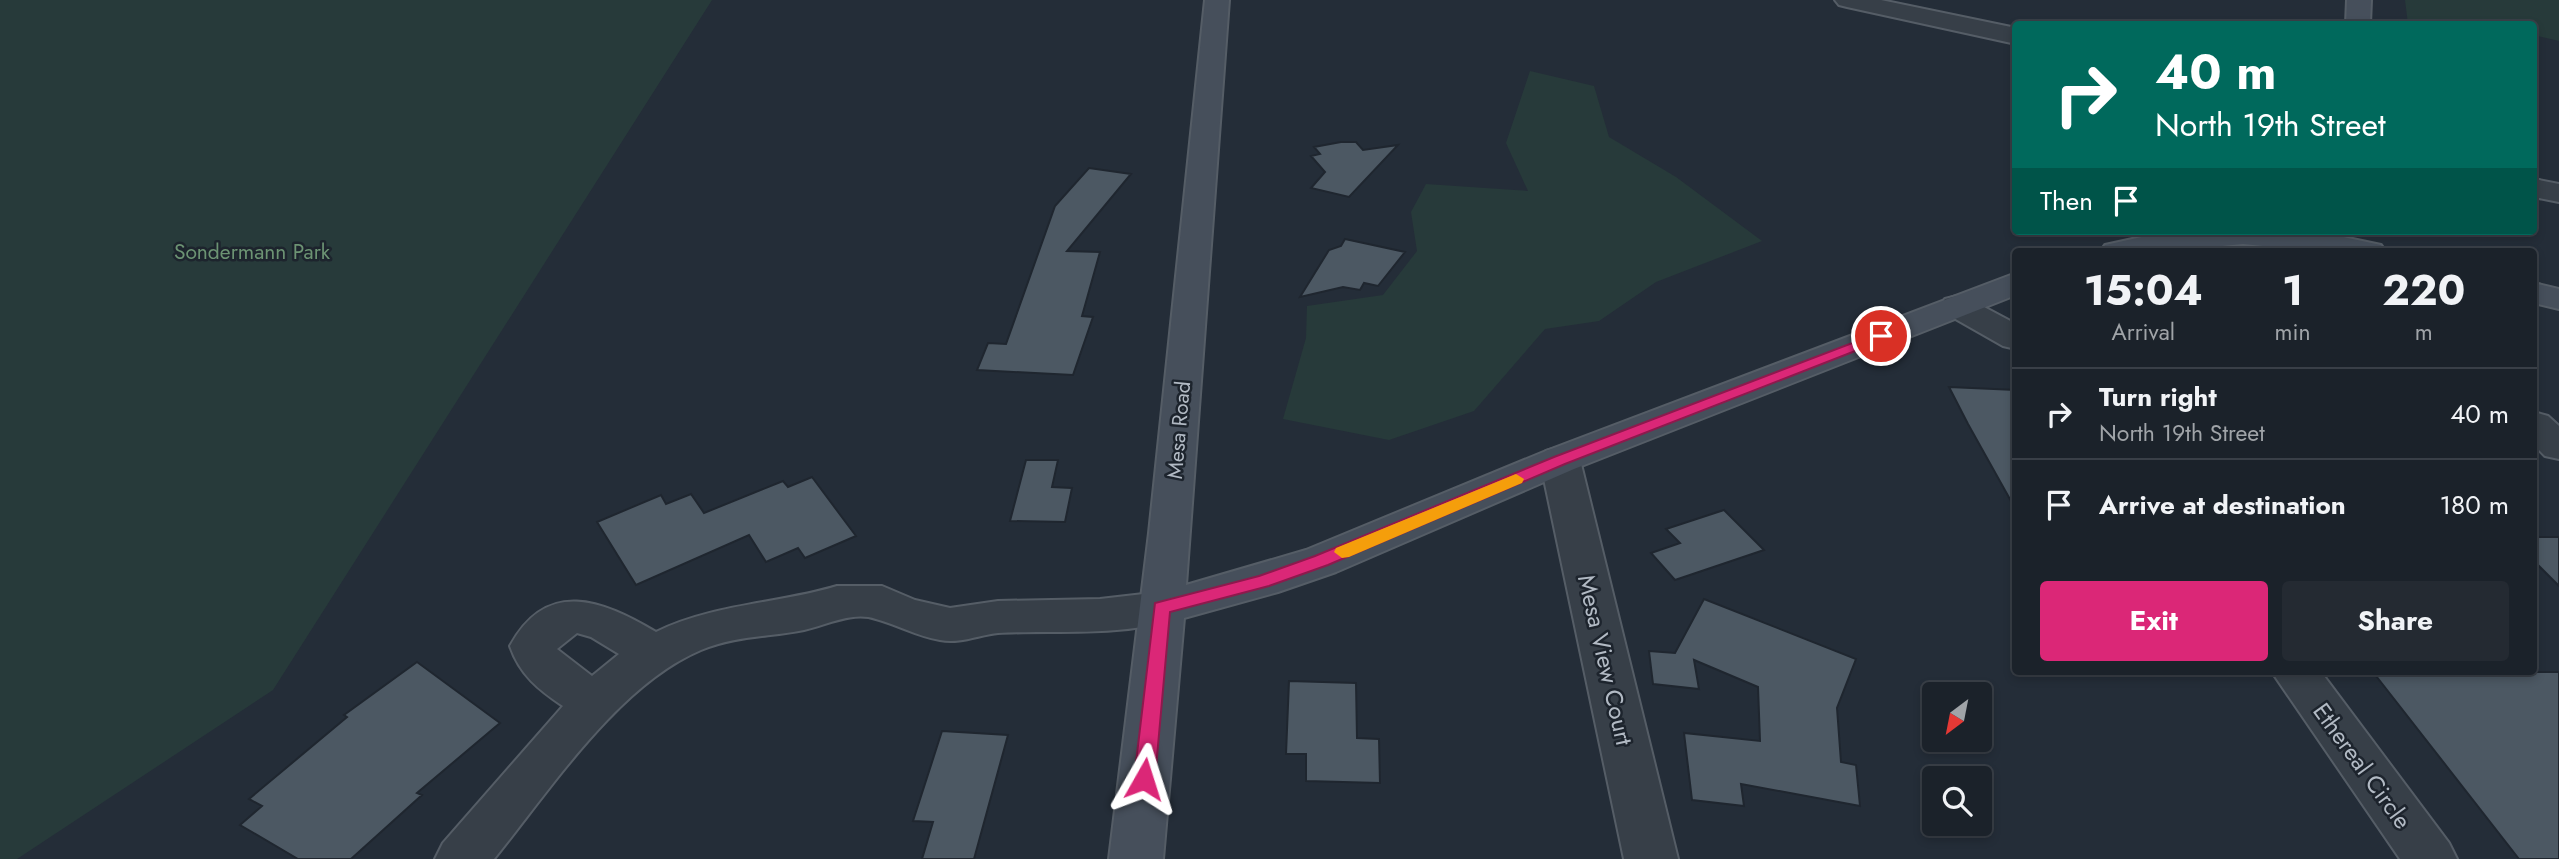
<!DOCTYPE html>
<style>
body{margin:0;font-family:Jost,sans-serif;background:#242a32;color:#f1f3f6;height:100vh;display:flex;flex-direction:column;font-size:26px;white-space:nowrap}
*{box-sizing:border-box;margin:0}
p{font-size:23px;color:#a0a4a8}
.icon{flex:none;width:38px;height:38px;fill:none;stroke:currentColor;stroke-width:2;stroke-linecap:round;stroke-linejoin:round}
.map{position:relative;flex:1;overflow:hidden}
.panel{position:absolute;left:2012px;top:248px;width:525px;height:427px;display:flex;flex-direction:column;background:#1b222a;border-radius:7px;box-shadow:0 4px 10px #0003,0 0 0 2px #393f47}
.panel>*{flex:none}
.hud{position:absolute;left:2012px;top:21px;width:525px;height:214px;border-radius:7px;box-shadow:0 4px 10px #0003,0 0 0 2px #393f47;background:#00695c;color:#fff;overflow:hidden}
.needle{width:46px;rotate:212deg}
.controls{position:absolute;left:1922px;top:682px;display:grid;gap:14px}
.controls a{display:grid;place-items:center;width:70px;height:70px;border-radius:7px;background:#1b222a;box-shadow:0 4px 10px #0003,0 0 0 2px #393f47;font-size:35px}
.pin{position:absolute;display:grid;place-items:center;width:60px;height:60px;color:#fff;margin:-30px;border:4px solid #fff;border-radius:50%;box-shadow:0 2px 7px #0007}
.me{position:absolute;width:77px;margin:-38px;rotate:6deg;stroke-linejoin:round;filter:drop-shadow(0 0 5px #0008)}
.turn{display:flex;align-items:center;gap:24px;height:147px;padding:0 28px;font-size:32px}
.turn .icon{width:91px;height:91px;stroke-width:2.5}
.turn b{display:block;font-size:49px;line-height:60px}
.then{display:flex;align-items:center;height:66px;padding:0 28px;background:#0003;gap:14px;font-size:26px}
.eta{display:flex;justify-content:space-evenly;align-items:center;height:119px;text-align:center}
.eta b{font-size:42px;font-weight:700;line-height:49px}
.cta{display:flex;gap:14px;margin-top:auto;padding:14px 28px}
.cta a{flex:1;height:80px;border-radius:7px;background:#db2777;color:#fff;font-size:28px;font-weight:700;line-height:80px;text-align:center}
.cta a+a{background:#242a32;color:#f1f3f6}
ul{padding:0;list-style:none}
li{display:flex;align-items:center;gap:21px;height:91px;padding:0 28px;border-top:2px solid #393f47}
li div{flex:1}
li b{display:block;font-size:26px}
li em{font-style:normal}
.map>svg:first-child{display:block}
</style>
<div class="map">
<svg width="2559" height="859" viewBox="0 0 2559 859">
<rect width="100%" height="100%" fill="#242d38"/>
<path fill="#273a3a" d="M 0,0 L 712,0 L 273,690 L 17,859 L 0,859 Z
M 2405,0 L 2559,0 L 2559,41 L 2534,35 L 2534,24 L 2492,24 L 2479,21 L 2481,24 L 2408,24 Z
M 1530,71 L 1594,86 L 1609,137 L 1676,177 L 1762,241 L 1656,282 L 1599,321 L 1545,329 L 1474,411 L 1389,440 L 1283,419 L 1306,338 L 1307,306 L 1383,295 L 1417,251 L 1411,212 L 1426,184 L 1528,191 L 1506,143 Z"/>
<path fill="#4c5863" stroke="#1f262f" stroke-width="2" d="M 1341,142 L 1356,142 L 1363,150 L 1398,145 L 1349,197 L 1311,188 L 1325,172 L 1311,156 L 1320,154 L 1314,147 Z
M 1089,168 L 1131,174 L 1067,251 L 1100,252 L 1082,316 L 1093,317 L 1073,375 L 977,370 L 988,343 L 1006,344 L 1055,206 Z
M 1345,239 L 1405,252 L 1378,286 L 1364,283 L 1360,290 L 1343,287 L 1300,297 L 1329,250 L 1341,246 Z
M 1949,387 L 2016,390 L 2016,510 L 1968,424 Z
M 1026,460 L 1058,460 L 1052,487 L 1072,488 L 1065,522 L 1010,521 Z
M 812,477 L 856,536 L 805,558 L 798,548 L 766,562 L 749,535 L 636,585 L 597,522 L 661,495 L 666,504 L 691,494 L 704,513 L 783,481 L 788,487 Z
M 1724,510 L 1764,550 L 1675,580 L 1651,553 L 1680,543 L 1666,529 Z
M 2534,537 L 2559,537 L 2559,586 L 2534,561 Z
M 1704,599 L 1856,659 L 1837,708 L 1841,762 L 1856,765 L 1860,806 L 1741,784 L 1744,806 L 1692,800 L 1684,733 L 1760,741 L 1758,687 L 1694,660 L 1699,689 L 1653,684 L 1649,651 L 1675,653 Z
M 417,662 L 500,723 L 417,793 L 422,795 L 351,859 L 298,859 L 240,825 L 262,806 L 249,799 L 347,717 L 344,715 Z
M 2373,672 L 2559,672 L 2559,859 L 2519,859 Z
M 1289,681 L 1356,683 L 1357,738 L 1379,739 L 1380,783 L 1306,781 L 1306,754 L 1286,754 Z
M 942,731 L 1008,735 L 974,859 L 922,859 L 933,822 L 913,821 Z"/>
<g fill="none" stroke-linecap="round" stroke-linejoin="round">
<g stroke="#555d66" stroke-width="4">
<path id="street" d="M 1835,0 L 1881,0 L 2016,28 L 2016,44 L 1847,7 L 1839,5 Z
M 2534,179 L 2559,184 L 2559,202 L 2534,197 Z
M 1957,296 L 1969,299 L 2016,324 L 2016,349 L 2003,346 L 1945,313 L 1940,306 L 1945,299 Z
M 2534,412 L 2548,416 L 2559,426 L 2559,459 L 2545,456 L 2534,445 Z
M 1560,447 L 1574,451 L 1580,460 L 1678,859 L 1624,859 L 1540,460 L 1546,451 Z
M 837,586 L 882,586 L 915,600 L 950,608 L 998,601 L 1100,599 L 1161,592 L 1177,597 L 1183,608 L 1177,619 C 1118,637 1058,630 998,633 C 979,635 960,644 940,640 C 917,636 898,625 876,619 C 852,611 827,625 804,630 C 769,637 734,636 701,650 C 618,685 550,790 494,859 L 435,859 L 443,843 L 563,706 C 539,690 520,675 510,646 C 547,578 602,600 656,632 C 713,604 777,604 837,586 ZM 577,633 L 591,637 L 619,654 L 592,676 L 557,649 Z
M 2272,672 L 2321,672 L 2449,843 L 2457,859 L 2400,859 Z"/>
</g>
<g stroke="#555d66" stroke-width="4">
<path id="secondary" d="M 1205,0 L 1229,0 L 1186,585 L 1306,550 L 1546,451 L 2016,273 L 2016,295 L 1574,469 L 1336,572 L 1278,592 L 1184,618 L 1163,859 L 1109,859 L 1149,533 Z
M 2347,0 L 2371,0 L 2370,24 L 2346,24 Z
M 2169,231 L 2315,231 L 2381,245 L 2386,252 L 2325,252 L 2243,244 L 2159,252 L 2100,252 L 2105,245 Z
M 2534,283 L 2559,289 L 2559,309 L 2534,303 Z"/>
</g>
<use href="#street" fill="#373f48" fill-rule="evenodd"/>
<use href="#secondary" fill="#464f5b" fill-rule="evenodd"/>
</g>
<path fill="#db2777" stroke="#8e194d" stroke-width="2" d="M 1881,332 L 1886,333 L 1886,339 L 1565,464 L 1328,565 L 1269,586 L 1170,612 L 1155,779 L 1152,785 L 1144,787 L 1137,785 L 1134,779 L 1155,603 L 1259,576 L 1315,556 L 1554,457 Z"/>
<path fill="#f59e0b" d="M 1516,474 L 1524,479 L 1522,483 L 1349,557 L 1342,558 L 1334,552 L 1336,548 Z"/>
<g text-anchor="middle" stroke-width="5" stroke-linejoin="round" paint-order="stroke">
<g font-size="21" fill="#6c9373" stroke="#1d242d">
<text x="252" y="259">Sondermann Park</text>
</g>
<g font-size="21" fill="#b2bac4" stroke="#1d242d">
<text transform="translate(1179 430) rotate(-85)" y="7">Mesa Road</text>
</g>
<g font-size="24" fill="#b2bac4" stroke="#1d242d">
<text transform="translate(1605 660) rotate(77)" y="8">Mesa View Court</text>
<text transform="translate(2362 766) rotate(54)" y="8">Ethereal Circle</text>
</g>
</g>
</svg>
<div class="controls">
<a><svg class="needle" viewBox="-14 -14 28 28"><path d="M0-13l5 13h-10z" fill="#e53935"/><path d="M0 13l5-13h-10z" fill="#a0a4a8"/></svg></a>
<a><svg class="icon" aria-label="search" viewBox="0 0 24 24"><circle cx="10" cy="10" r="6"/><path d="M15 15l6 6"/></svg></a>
</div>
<div class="pin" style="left:1881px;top:336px;background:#d93025"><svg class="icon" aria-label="arrive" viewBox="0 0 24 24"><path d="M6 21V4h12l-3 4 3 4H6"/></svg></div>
<svg class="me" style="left:1144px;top:779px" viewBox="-20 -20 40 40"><path d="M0-17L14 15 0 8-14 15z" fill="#db2777" stroke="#fff" stroke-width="4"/></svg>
<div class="hud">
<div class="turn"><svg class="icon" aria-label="right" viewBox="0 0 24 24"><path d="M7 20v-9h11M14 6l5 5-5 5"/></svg><div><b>40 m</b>North 19th Street</div></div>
<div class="then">Then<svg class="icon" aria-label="arrive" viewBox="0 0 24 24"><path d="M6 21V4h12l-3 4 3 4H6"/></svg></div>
</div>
<section class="panel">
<div class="eta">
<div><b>15:04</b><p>Arrival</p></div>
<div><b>1</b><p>min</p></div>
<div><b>220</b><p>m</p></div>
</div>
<ul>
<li><svg class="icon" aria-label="right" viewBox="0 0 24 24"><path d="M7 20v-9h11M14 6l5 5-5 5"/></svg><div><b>Turn right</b><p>North 19th Street</p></div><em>40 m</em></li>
<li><svg class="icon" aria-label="arrive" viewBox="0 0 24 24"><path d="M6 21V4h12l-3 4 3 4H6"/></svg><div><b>Arrive at destination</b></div><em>180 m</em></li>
</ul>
<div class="cta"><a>Exit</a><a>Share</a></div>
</section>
</div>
